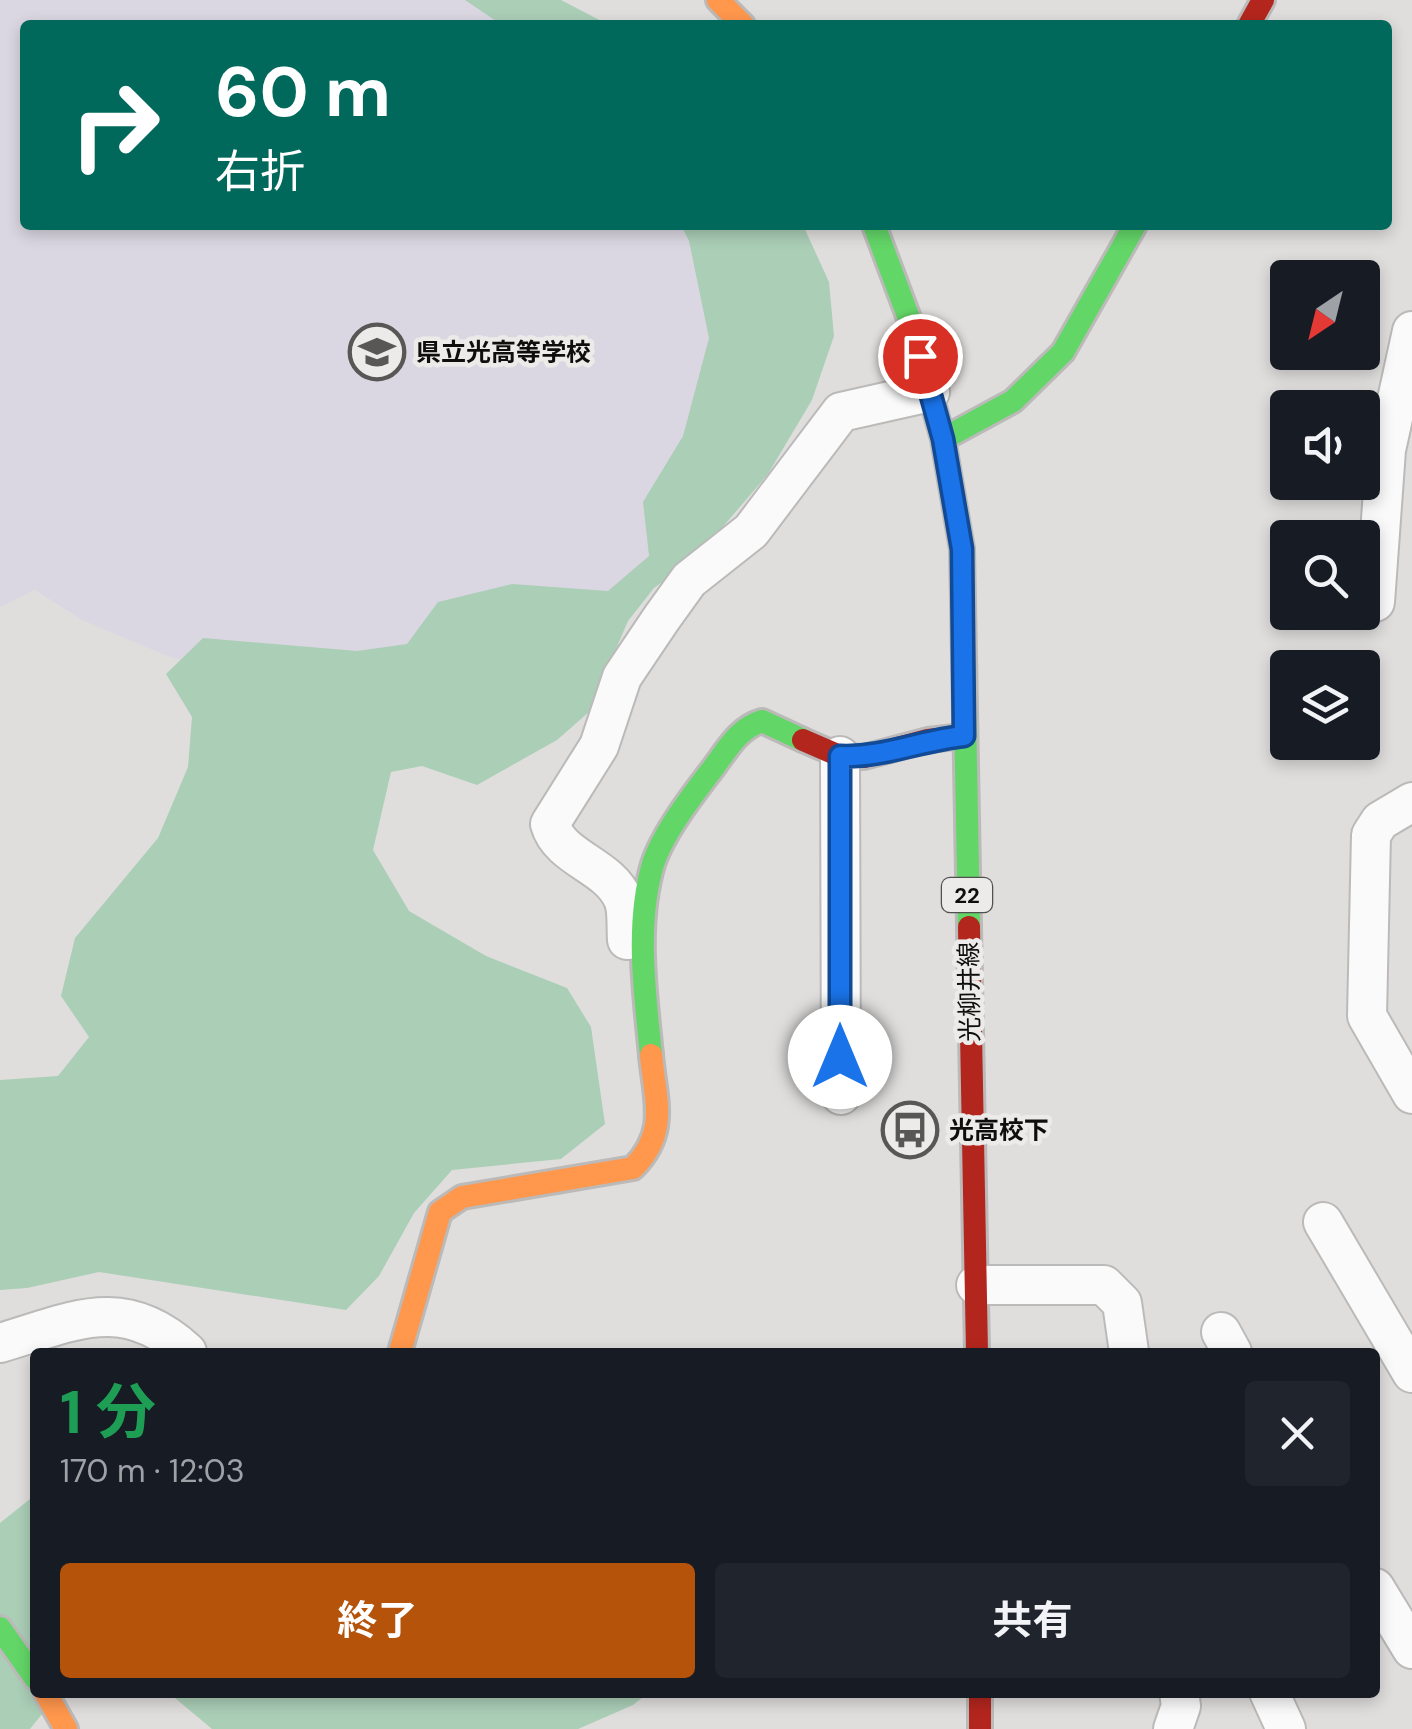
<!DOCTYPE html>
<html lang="ja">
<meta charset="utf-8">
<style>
body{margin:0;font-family:"DM Sans","Noto Sans JP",sans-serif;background:#20242c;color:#f1f3f6;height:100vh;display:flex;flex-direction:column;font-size:38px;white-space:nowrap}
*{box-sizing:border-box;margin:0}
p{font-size:32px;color:#9ea1a6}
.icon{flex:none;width:55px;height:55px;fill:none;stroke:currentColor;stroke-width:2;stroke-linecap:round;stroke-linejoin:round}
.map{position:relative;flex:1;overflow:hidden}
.details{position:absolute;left:30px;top:1348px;width:1350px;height:350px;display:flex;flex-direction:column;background:#171b24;border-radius:10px;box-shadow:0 5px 15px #0003}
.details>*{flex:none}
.banner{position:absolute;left:20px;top:20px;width:1372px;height:210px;border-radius:10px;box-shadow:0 5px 15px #0003;background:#00695c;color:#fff;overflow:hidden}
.needle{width:65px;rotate:215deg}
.buttons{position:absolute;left:1270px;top:260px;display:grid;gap:20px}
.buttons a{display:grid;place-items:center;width:110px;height:110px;border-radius:10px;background:#171b24;box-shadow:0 5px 15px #0003;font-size:50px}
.pin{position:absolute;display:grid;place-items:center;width:85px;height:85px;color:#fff;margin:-42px;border:5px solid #fff;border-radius:50%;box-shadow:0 2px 10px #0007}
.me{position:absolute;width:110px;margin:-55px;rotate:0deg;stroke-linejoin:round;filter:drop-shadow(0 0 8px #0008)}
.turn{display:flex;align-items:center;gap:35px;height:210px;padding:0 30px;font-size:45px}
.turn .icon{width:130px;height:130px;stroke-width:2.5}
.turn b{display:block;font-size:70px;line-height:85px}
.round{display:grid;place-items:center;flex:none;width:105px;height:105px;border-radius:10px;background:#20242c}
.head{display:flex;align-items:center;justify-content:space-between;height:170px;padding:0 30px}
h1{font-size:60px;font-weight:700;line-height:75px;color:#1e9e55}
.action{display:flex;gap:20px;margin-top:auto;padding:20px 30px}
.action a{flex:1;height:115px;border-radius:10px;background:#b45309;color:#fff;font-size:40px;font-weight:700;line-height:115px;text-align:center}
.action a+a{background:#20242c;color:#f1f3f6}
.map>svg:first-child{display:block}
</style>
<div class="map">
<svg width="1412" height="1729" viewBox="0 0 1412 1729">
<rect width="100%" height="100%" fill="#dfdedd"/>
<path fill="#dbd7e2" d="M 0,0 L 522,0 L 562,25 L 25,25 L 25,225 L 739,225 L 722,498 L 543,653 L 308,692 L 170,657 L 82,620 L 35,590 L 0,607 Z"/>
<path fill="#abceb7" d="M 465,0 L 561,0 L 609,25 L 502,25 Z
M 681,225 L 803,225 L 829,282 L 834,336 L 812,400 L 768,474 L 697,557 L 654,588 L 628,621 L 589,712 L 557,740 L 477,785 L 422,766 L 391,772 L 373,850 L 409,911 L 486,956 L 567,988 L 591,1027 L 605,1124 L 561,1159 L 452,1170 L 414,1213 L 379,1276 L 346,1310 L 99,1272 L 27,1288 L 0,1290 L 0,1080 L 58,1076 L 89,1037 L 61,996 L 75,938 L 158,838 L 188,767 L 192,717 L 166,674 L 203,638 L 357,651 L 407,644 L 438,602 L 512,584 L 608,591 L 649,556 L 643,502 L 683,436 L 709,338 L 689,241 Z
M 35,1495 L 35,1692 L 59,1693 L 30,1729 L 0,1729 L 0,1523 Z
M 169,1693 L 648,1693 L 633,1705 L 578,1729 L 212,1729 Z"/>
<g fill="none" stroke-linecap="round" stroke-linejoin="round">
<g stroke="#bbbab9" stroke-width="42">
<path id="street" d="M 1375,602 L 1386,450 L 1412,331
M 840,756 L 841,1095
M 1412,802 L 1380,821 L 1371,835 L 1367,1016 L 1412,1094
M 627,940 C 626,928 628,910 623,899 C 609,865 560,859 550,824 L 599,746 L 622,677 L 661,619 L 689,580 L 751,531 L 841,412 L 930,392
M 1323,1222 L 1412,1373
M 976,1285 L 1104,1285 L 1122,1303 L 1129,1352
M 1221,1332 L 1232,1352
M 0,1343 C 72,1322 123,1293 187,1352
M 1375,1588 L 1412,1649
M 1269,1692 L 1286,1729
M 1173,1729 L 1181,1706 L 1179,1692"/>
</g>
<g stroke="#bbbab9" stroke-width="28">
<path id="fast" d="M 874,225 L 910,321 L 943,439 L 962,549 L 969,927
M 943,439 L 1013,401 L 1063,352 L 1135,225
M 651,1055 C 645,993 635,925 653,864 C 663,833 694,793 714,767 C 728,748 739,728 762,721 L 803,740
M 0,1628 L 35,1678"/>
</g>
<g stroke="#bbbab9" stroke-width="28">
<path id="slow" d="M 718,0 L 743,25
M 400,1352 L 440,1212 L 462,1197 L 633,1168 C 669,1132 655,1100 651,1055
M 45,1692 L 66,1729"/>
</g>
<g stroke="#bbbab9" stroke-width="28">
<path id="jam" d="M 1249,25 L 1263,0
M 803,740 L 840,756 L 864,757 L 928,740 L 964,736
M 969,927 L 977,1352
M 980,1692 L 980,1729"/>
</g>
<use href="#street" stroke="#fafafa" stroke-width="38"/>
<use href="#fast" stroke="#63d668" stroke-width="22"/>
<use href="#slow" stroke="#ff974d" stroke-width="22"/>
<use href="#jam" stroke="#b3261e" stroke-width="22"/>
</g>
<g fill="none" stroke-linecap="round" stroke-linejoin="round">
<g stroke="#114b97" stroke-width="25">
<path id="route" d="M 840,1057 L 840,756 C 883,758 922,740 964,736 L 962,549 L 943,439 L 920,356"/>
</g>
<use href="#route" stroke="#1a73e8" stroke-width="18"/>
</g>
<defs>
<g id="school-ring" transform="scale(2.875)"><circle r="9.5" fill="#edebe9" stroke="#585756" stroke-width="1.5"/><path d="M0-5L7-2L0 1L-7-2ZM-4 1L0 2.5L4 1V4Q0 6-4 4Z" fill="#585756"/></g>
<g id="bus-ring" transform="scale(2.875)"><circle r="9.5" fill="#edebe9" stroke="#585756" stroke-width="1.5"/><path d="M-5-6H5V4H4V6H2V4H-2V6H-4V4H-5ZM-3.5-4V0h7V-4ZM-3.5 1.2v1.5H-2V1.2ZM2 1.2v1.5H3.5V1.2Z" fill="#585756"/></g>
</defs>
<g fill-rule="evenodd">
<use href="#school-ring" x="377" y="352"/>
<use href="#bus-ring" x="910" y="1130"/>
</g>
<g text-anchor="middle" stroke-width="9" stroke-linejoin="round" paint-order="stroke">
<rect fill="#edebe9" stroke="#52504f" stroke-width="2.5" x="942" y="878" width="50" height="34" rx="8"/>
<g font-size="22" font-weight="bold" fill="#0f0e0d">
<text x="967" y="903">22</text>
</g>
<g font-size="25" font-weight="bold" fill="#0f0e0d" stroke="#edebe9" text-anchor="start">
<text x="416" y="361">県立光高等学校</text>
<text x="949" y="1139">光高校下</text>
</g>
<g font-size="25" fill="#0f0e0d" stroke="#edebe9">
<text transform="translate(969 992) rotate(-91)" y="9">光柳井線</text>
</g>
</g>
</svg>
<div class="buttons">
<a><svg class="needle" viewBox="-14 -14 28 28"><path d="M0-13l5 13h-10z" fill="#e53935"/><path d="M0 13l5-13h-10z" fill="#9ea1a6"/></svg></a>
<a><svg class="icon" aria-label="sound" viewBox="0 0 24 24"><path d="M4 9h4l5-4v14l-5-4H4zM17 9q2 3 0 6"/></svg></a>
<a><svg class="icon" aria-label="search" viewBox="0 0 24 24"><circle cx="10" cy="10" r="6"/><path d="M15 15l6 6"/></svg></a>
<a><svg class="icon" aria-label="layers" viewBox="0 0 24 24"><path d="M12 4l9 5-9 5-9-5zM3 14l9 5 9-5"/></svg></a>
</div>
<div class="pin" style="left:920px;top:356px;background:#d93025"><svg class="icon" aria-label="arrive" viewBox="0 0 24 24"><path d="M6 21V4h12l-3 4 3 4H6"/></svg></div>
<svg class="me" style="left:840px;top:1057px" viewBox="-20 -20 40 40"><circle r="19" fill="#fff"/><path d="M0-13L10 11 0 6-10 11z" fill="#1a73e8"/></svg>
<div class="banner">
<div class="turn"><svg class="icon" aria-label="right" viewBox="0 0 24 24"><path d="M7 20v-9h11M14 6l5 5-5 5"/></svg><div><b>60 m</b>右折</div></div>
</div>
<section class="details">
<div class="head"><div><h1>1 分</h1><p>170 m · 12:03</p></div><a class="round"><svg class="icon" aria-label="close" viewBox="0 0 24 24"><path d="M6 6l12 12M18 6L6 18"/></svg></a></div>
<div class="action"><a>終了</a><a>共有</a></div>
</section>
</div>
